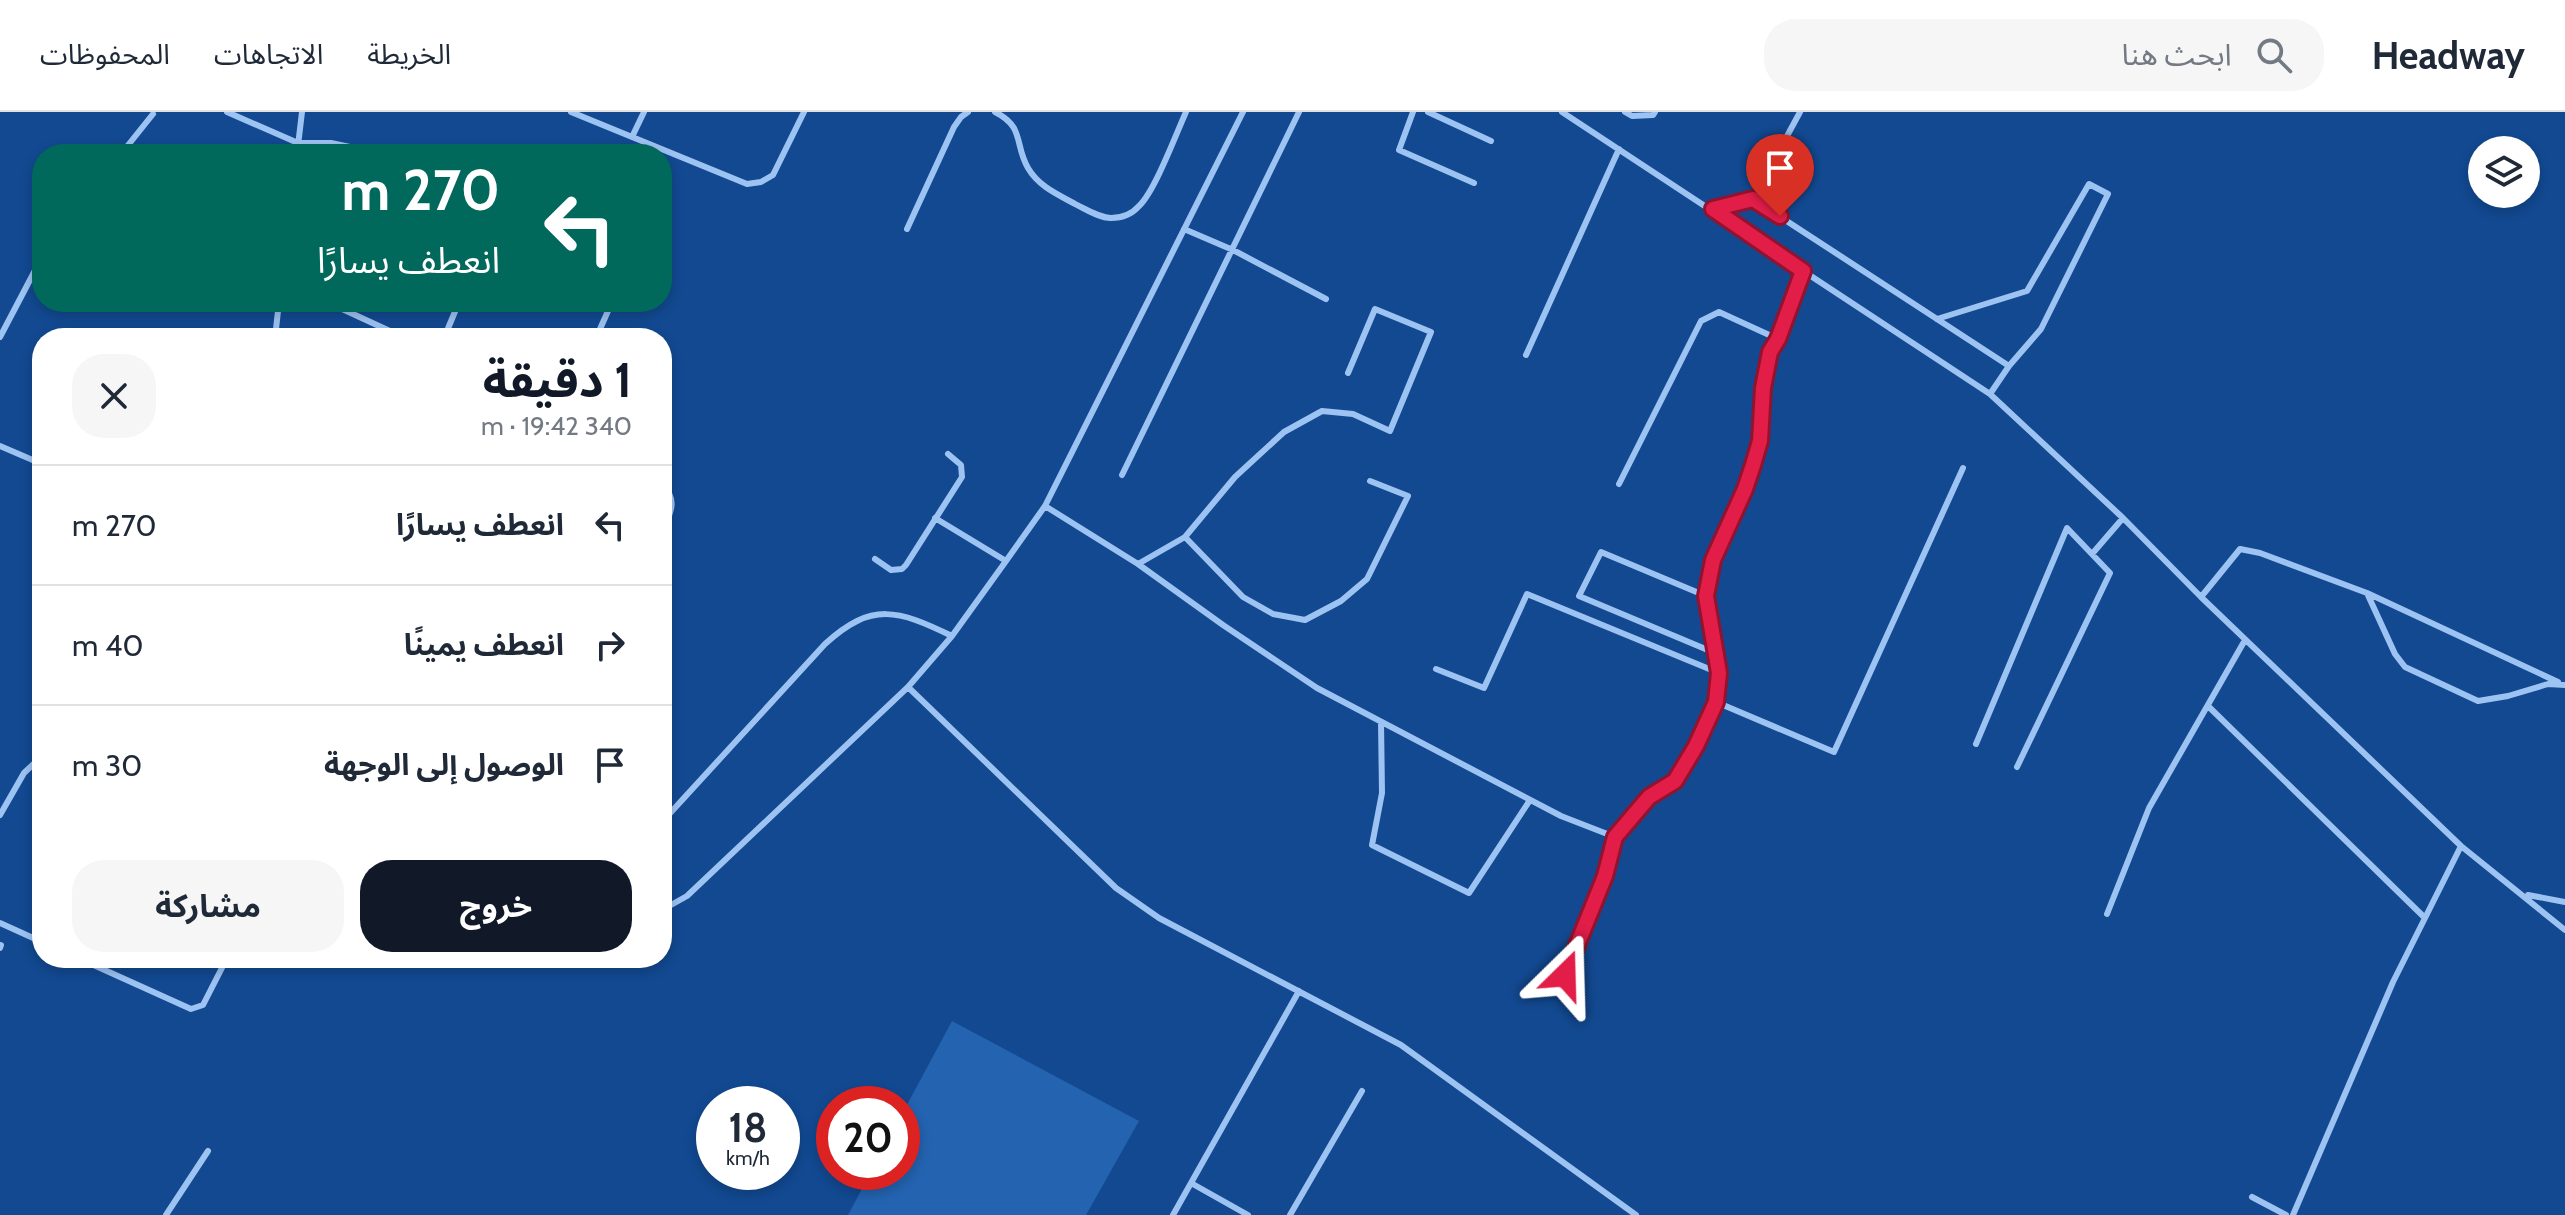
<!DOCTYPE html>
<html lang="ar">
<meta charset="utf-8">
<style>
body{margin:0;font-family:Cabin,"Noto Sans Arabic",sans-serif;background:#f6f6f7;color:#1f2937;direction:rtl;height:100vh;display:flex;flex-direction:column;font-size:30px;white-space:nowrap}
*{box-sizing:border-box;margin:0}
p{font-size:26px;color:#747a83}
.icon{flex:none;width:44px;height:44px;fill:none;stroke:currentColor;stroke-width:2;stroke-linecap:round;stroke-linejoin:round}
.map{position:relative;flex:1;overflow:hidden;direction:ltr}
.details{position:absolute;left:32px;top:216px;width:640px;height:640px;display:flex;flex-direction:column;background:#fff;border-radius:32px;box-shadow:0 4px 12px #0003;direction:rtl}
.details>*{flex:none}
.banner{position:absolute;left:32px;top:32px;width:640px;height:168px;border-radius:32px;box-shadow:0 4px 12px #0003;direction:rtl;background:#00695c;color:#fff;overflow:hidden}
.tools{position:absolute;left:2468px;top:24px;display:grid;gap:16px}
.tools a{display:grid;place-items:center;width:72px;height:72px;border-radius:50%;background:#fff;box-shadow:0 4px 12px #0003;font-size:40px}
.speed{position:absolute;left:696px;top:974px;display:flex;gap:16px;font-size:40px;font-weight:700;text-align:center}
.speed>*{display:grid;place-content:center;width:104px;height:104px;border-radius:50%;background:#fff;box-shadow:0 4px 12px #0003;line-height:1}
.speed small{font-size:20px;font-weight:400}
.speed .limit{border:12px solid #d22;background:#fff;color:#111}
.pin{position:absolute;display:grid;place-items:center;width:68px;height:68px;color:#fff;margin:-82px -34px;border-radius:50% 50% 50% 0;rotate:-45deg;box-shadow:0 0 8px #0007}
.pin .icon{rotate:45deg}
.me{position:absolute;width:88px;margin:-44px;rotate:22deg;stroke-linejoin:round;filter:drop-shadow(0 0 6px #0008)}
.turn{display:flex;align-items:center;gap:28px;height:168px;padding:0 40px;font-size:36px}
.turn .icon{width:104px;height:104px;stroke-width:2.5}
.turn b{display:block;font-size:56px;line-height:68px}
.round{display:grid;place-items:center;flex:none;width:84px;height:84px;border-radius:32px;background:#f6f6f7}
.headline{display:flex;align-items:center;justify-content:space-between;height:136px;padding:0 40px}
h1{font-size:48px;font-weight:700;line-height:60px;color:#111827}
.cta{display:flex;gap:16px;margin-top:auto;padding:16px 40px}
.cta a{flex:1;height:92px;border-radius:32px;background:#111827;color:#fff;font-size:32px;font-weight:700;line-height:92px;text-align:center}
.cta a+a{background:#f6f6f7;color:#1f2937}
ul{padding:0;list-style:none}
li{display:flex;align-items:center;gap:24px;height:120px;padding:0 40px;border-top:2px solid #e0e1e3}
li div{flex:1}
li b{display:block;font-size:30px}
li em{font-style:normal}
header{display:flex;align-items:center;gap:48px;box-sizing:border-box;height:112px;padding:0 40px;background:#fff;border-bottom:2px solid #e0e1e3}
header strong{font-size:38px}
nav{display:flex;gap:44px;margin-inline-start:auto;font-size:28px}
.search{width:560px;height:72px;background:#f6f6f7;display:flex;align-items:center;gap:20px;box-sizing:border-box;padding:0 28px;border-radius:32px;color:#747a83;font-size:30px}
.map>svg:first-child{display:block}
</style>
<header>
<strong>Headway</strong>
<div class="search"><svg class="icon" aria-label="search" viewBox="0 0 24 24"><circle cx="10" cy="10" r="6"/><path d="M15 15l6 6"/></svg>ابحث هنا</div>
<nav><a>الخريطة</a><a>الاتجاهات</a><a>المحفوظات</a></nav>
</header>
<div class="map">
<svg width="2565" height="1103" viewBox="0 0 2565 1103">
<rect width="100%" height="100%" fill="#124991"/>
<path fill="#2363b0" d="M 952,909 L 1139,1009 L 1086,1103 L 848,1103 L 871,1060 L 902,1060 L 902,1002 Z"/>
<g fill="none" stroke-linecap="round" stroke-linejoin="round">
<path stroke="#9dc3f2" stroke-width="6" d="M 227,0 L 298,31 L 331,31 L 383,42
M 571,0 L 747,72 L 761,70 L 773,63 L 804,0
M 995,0 C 1025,15 1014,32 1028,56 C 1039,75 1059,83 1077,93 C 1087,98 1100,106 1111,106 C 1122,106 1132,102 1139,94 C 1155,79 1176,22 1186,0
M 1413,0 L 1399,38 L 1474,71
M 1428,0 L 1491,29
M 1562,0 L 1990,282 L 2123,406 L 2201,485 L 2461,734 L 2565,818
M 1625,0 L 1632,4 L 1653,3 L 1655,0
M 632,25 L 644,0
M 121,42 L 153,2
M 297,42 L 302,0
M 1753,87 L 2009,254 L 1990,282
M 1713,97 L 1753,87 L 1800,0
M 907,117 L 954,15 L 961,5 L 968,0
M 1184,117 L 1233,138 L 1326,187
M 327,190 L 405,226
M 1937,207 L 2027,179 L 2089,72 L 2108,82 L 2041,217 L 2009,254
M 0,225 L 42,145
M 275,226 L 279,190
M 444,226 L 459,190
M 596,226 L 612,190
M 1526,243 L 1619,37
M 0,334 L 42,352
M 1122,363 L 1299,0
M 1619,372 L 1701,209 L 1719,200 L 1778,227
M 662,373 C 679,388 670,402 662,420
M 1045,394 L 1138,452 L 1223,513 L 1317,576 L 1561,704 L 1615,725
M 935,406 L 1006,449
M 1185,425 L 1243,485 L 1273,502 L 1305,508 L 1341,489 L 1367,467 L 1408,384 L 1370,369
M 2092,442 L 2123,406
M 875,447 L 891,458 L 902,457 L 906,453 L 962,365 L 961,353 L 948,342
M 1138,452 L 1185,425 L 1235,365 L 1284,320 L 1322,299 L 1353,302 L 1390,319 L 1431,220 L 1375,197 L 1348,261
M 2367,481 L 2558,570
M 1706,484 L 1601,440 L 1579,484 L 1715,541
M 2201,485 L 2240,437 L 2260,441 L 2367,481 L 2395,542 L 2405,555 L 2478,589 L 2508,584 L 2548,572 L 2565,573
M 1436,557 L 1484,576 L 1527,482 L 1719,561
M 908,575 L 1116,776 L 1159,806 L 1401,933 L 1636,1103
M 1716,590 L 1834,640 L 1963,356
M 2208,594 L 2425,806
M 1381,610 L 1382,681 L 1372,733 L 1469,781 L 1530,688
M 1976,632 L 2067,416 L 2110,461 L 2017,655
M 0,703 L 24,661 L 42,644
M 662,710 L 825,532 C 872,489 898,498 952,524
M 2528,783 L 2565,790
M 662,798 L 687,784 L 908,575 L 952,524 L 1006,449 L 1045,394 L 1243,0
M 2107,802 L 2149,696 L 2245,528
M 0,811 L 42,830
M 0,836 L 1,833
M 78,846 L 191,897 L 203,893 L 227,846
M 1565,863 L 1605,764 L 1615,725 L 1649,685 L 1675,669 L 1696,634 L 1716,590 L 1719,561 L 1706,484 L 1713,448 L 1745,377 L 1760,329 L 1763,276 L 1770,240 L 1778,227 L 1803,159
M 1191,1071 L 1248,1103
M 2252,1085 L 2286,1103
M 166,1103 L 208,1039
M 1173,1103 L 1299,879
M 1290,1103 L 1362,979
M 2293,1103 L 2393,870 L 2461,734"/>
</g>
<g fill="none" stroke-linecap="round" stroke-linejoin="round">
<g stroke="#92132f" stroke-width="20">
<path id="route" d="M 1565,863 L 1605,764 L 1615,725 L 1649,685 L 1675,669 L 1696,634 L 1716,590 L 1719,561 L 1706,484 L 1713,448 L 1745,377 L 1753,353 L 1760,329 L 1763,276 L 1770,240 L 1778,227 L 1803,159 L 1713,97 L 1753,87 L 1780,104"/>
</g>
<use href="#route" stroke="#e11d48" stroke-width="14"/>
</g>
</svg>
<div class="tools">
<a><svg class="icon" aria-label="layers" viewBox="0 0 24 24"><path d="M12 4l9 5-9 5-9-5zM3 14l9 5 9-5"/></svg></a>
</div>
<div class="speed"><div>18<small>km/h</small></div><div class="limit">20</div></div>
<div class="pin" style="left:1780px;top:104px;background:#d93025"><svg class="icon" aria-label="arrive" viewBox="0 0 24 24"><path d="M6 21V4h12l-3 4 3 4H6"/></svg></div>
<svg class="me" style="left:1565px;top:863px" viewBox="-20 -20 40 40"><path d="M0-17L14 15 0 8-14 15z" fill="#e11d48" stroke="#fff" stroke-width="4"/></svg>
<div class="banner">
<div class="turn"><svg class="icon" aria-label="left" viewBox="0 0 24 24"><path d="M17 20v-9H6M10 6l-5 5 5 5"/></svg><div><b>270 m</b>انعطف يسارًا</div></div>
</div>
<section class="details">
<div class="headline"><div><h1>1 دقيقة</h1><p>340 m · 19:42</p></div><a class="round"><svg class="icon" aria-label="close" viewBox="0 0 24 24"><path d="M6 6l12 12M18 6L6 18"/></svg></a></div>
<ul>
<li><svg class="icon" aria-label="left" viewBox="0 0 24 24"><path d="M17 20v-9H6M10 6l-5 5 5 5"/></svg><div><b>انعطف يسارًا</b></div><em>270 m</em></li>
<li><svg class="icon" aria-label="right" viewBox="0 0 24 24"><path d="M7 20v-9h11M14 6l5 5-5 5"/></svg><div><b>انعطف يمينًا</b></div><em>40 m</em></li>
<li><svg class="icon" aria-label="arrive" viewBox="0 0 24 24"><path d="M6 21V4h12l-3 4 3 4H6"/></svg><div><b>الوصول إلى الوجهة</b></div><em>30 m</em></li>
</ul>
<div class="cta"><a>خروج</a><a>مشاركة</a></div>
</section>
</div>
